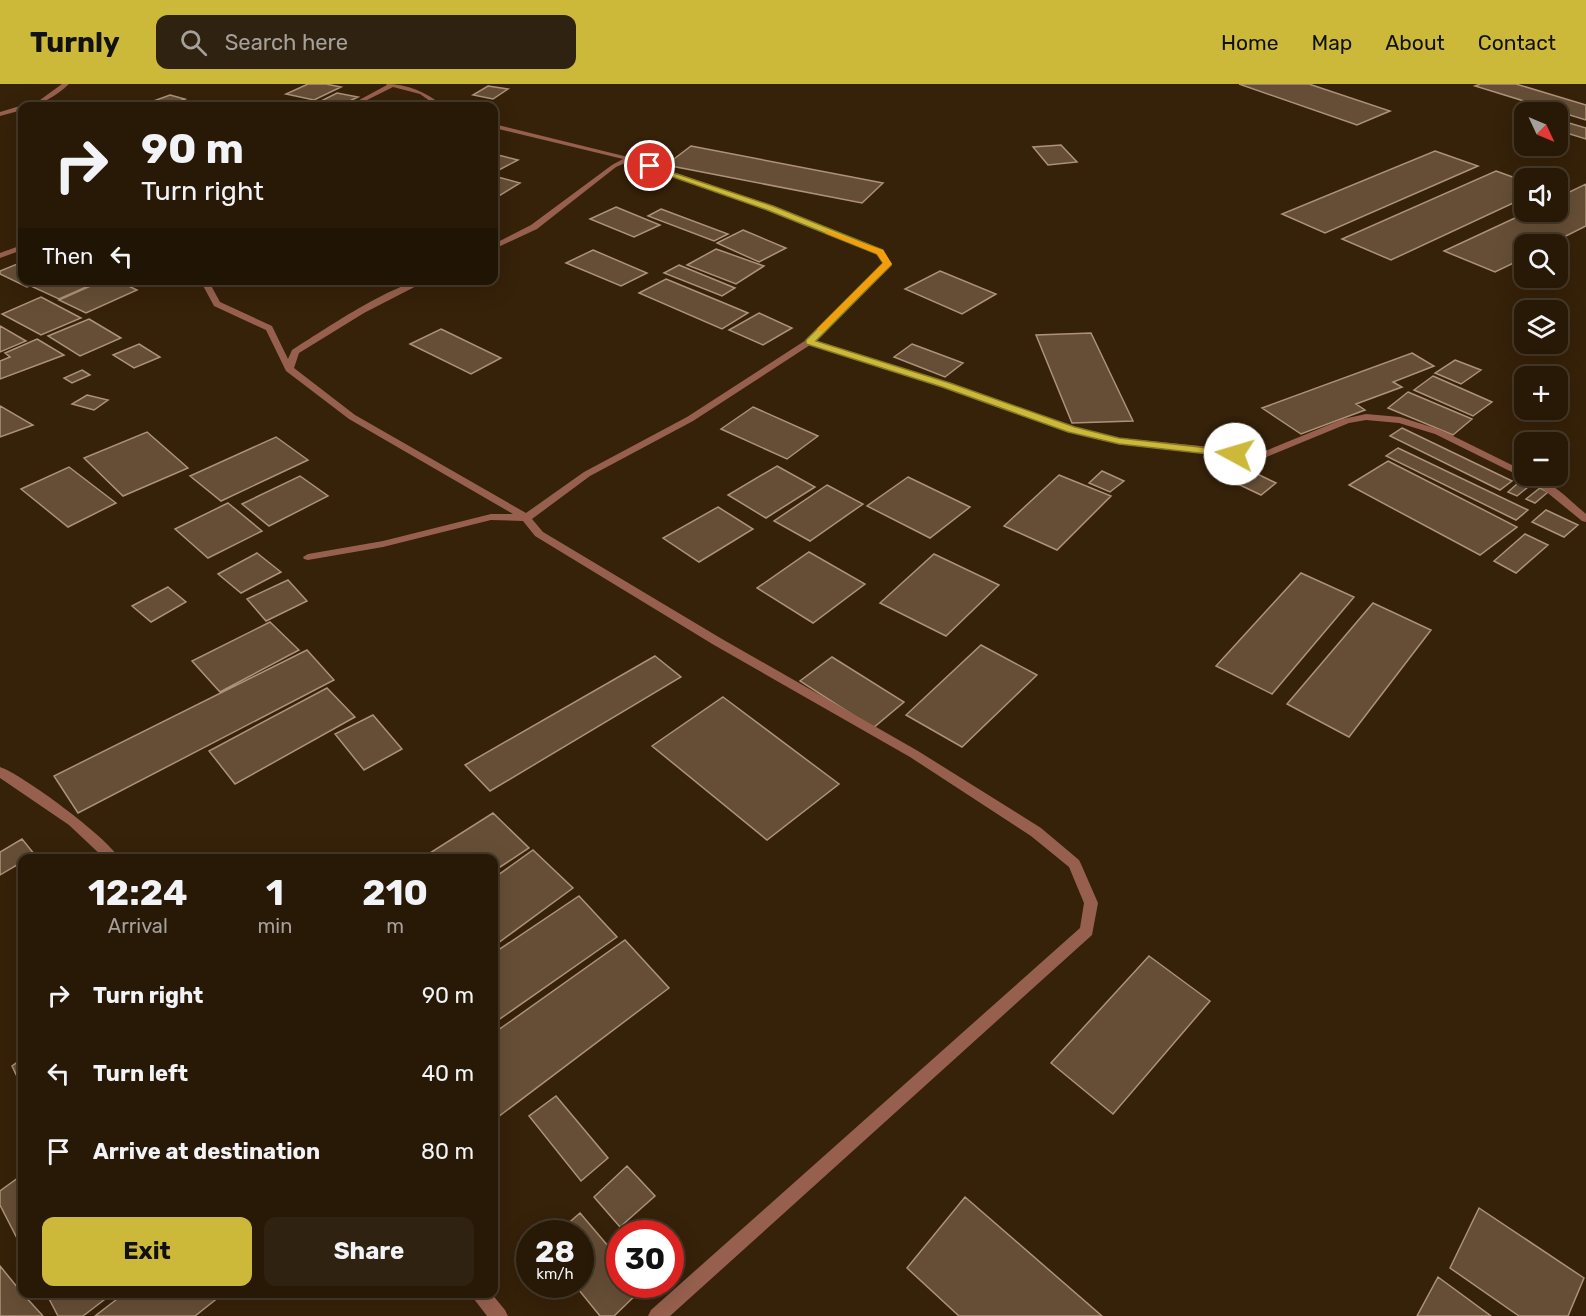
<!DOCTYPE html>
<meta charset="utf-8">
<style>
body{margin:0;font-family:Rubik,sans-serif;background:#302211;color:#f1f3f6;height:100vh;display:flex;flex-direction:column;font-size:22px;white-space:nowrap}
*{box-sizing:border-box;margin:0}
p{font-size:20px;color:#a5a09b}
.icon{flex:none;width:33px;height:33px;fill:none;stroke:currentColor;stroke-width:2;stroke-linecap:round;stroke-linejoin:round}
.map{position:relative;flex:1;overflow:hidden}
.panel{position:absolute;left:18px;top:770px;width:480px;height:444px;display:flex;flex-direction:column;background:#281907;border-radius:12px;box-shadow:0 6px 24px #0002,0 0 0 2px #443828}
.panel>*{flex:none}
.top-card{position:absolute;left:18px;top:18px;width:480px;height:183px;border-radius:12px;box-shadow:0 6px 24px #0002,0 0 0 2px #443828;background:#281907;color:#f1f3f6;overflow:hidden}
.needle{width:39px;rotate:134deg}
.controls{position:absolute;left:1514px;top:18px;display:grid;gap:12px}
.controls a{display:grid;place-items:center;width:54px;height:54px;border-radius:12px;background:#281907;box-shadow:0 6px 24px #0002,0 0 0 2px #443828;font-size:30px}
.speed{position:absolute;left:516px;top:1136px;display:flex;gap:12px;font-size:30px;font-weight:700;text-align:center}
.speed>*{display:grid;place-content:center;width:78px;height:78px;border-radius:50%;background:#281907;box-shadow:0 6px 24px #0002,0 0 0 2px #443828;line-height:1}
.speed small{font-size:15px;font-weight:400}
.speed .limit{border:9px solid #d22;background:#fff;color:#111}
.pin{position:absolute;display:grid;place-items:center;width:51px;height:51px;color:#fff;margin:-26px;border:3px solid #fff;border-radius:50%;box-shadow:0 2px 6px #0007}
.me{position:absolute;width:66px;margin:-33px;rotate:276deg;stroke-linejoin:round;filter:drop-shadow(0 0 4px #0008)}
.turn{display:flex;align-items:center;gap:21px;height:126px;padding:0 24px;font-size:27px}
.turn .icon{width:78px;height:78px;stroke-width:2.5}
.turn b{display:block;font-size:42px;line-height:51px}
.then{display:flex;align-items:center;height:57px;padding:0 24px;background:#0003;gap:12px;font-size:22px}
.eta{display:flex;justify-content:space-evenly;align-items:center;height:102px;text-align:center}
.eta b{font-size:36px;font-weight:700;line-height:42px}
.primary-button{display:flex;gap:12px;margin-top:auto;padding:12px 24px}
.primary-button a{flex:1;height:69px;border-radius:12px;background:#ccb939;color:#111;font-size:24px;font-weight:700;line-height:69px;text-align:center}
.primary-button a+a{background:#302211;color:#f1f3f6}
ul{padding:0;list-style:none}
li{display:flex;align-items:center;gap:18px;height:78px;padding:0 24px}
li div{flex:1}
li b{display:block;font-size:22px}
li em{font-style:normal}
header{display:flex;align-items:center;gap:36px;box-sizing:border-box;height:84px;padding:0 30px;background:#ccb939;color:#111}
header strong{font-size:28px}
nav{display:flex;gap:33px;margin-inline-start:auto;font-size:21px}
.search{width:420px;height:54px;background:#302211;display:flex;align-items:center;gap:15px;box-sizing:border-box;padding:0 21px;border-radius:12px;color:#a5a09b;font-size:22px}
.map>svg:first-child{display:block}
</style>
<header>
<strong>Turnly</strong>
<div class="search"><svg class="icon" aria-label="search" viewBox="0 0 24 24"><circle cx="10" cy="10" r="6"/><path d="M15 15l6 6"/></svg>Search here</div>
<nav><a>Home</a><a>Map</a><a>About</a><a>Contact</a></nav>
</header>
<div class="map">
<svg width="1586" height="1232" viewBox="0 0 1586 1232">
<rect width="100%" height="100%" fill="#362109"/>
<path fill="#664e36" stroke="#ac9278" stroke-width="1.5" d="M 308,0 L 326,0 L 341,3 L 314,16 L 286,10 Z
M 1239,0 L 1309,0 L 1390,27 L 1357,41 Z
M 1480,0 L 1516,0 L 1586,21 L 1586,36 L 1475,2 Z
M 488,2 L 508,5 L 493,15 L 473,11 Z
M 337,9 L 358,13 L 339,22 L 315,20 Z
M 170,11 L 185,15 L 166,22 L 148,19 Z
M 1569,39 L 1586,44 L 1586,55 L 1557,46 Z
M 1061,61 L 1077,78 L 1048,81 L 1033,63 Z
M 691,62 L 883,99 L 862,119 L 666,81 Z
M 1435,67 L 1478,82 L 1325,149 L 1282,130 Z
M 498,71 L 518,76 L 499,86 L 494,85 L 494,73 Z
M 1496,87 L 1524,97 L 1524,114 L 1391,176 L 1342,155 Z
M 494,92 L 520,99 L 494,115 Z
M 1586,100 L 1586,142 L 1550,160 L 1524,160 L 1524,174 L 1495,188 L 1444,167 L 1528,128 L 1557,128 L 1557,114 Z
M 616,123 L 660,141 L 634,153 L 590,135 Z
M 661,125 L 728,150 L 714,157 L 648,132 Z
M 743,146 L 786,164 L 759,178 L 717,159 Z
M 716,165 L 764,182 L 736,200 L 687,181 Z
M 593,166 L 647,189 L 621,202 L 566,179 Z
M 22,178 L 22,196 L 42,196 L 27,203 L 0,190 L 0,187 Z
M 679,181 L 735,204 L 722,212 L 664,189 Z
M 940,187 L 996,210 L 962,230 L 905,205 Z
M 666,195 L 748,229 L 722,245 L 639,209 Z
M 47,196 L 102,196 L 59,215 L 33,203 Z
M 104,196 L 116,196 L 137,206 L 86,229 L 59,216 Z
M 41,213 L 81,234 L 41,251 L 2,230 Z
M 759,229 L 792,244 L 763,261 L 729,246 Z
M 89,235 L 121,254 L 80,272 L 48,252 Z
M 0,242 L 26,257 L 0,268 Z
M 441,245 L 501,274 L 471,290 L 410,260 Z
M 1091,249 L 1133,337 L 1072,339 L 1036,251 Z
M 37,255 L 64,271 L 0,295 L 0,277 L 10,273 L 5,269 Z
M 139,260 L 160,273 L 134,284 L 113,271 Z
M 912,260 L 963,279 L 945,293 L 894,273 Z
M 1412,269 L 1434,282 L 1393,298 L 1402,303 L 1356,320 L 1365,326 L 1301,350 L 1262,324 Z
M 1455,276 L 1481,286 L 1461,300 L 1435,289 Z
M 82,286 L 90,291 L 72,299 L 64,294 Z
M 1433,292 L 1492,318 L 1473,332 L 1414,306 Z
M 1408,308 L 1472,335 L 1453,351 L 1388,324 Z
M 87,311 L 108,316 L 94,326 L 72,320 Z
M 0,322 L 33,341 L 0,353 Z
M 753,323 L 818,352 L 787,375 L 721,345 Z
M 1402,344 L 1512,397 L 1500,406 L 1390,352 Z
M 147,348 L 188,384 L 123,412 L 84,374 Z
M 276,353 L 308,376 L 221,417 L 190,392 Z
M 1398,364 L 1528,426 L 1516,436 L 1386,372 Z
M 1388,377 L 1517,443 L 1480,471 L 1349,401 Z
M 1235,379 L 1276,399 L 1261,411 L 1219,391 Z
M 777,382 L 815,403 L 766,434 L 728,411 Z
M 69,383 L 116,419 L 68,443 L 21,405 Z
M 1102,387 L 1124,397 L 1110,408 L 1089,399 Z
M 1059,391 L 1111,412 L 1057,466 L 1004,442 Z
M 300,392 L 328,412 L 269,442 L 242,420 Z
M 908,393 L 970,423 L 930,454 L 867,422 Z
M 1518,399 L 1528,403 L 1517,412 L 1508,408 Z
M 827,401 L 863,420 L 810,457 L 774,437 Z
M 1540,404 L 1548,408 L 1535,419 L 1526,415 Z
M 228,419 L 262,447 L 208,474 L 175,445 Z
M 718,423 L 753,445 L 699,478 L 663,454 Z
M 1546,426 L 1578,441 L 1564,453 L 1532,438 Z
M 1525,450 L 1548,461 L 1516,489 L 1494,477 Z
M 809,468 L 865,500 L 813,539 L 757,504 Z
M 257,469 L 281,488 L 241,509 L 218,490 Z
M 934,470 L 999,501 L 946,552 L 880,519 Z
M 1301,489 L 1354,513 L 1272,610 L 1216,582 Z
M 288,496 L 307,517 L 266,537 L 247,515 Z
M 168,503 L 186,518 L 151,538 L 132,522 Z
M 1373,519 L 1431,546 L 1349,653 L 1287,620 Z
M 270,538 L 299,566 L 220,608 L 192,577 Z
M 981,561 L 1037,591 L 962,663 L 906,631 Z
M 307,566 L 334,596 L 78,729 L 54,692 Z
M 655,572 L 681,593 L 490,707 L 465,681 Z
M 832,573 L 904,618 L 873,644 L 800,597 Z
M 327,604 L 355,633 L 235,700 L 209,667 Z
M 723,613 L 839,700 L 767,756 L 652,662 Z
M 373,631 L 402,665 L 364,686 L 335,650 Z
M 493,729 L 529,764 L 494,787 L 494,774 L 422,774 Z
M 22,755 L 35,771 L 22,774 L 22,778 L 0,791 L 0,768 Z
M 533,766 L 573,804 L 494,862 L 494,794 Z
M 579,812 L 617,853 L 494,939 L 494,869 Z
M 625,856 L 669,904 L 494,1036 L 494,949 Z
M 1149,872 L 1210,917 L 1113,1030 L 1051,979 Z
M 22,975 L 22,1003 L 12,982 Z
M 556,1012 L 608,1074 L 581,1097 L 529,1032 Z
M 627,1082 L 655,1112 L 620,1143 L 594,1113 Z
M 22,1091 L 22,1164 L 0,1121 L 0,1107 Z
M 965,1113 L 1102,1232 L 959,1232 L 907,1184 Z
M 1479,1124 L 1584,1194 L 1568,1232 L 1519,1232 L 1450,1184 Z
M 580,1129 L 620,1176 L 620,1200 L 640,1200 L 643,1204 L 614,1232 L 600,1232 L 574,1200 L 580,1200 L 580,1149 L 557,1149 Z
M 0,1182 L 22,1209 L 43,1232 L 0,1232 Z
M 1438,1193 L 1491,1232 L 1417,1232 Z
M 46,1209 L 113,1209 L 83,1232 L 58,1232 Z
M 125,1209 L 224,1209 L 195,1232 L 95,1232 Z"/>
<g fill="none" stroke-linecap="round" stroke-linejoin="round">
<path fill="#97604e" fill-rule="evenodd" d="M 62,0 L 69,0 C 56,12 41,22 22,22 L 22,26 L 0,32 L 0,28 L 40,16 Z
M 386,0 C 407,0 427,8 443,22 L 437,22 L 420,10 L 393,3 L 355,22 L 348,22 L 387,1 Z
M 494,40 L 632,74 L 773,122 L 883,166 L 892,180 L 891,182 L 815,257 L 949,299 L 1075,343 L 1119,354 L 1263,368 L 1343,335 L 1366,330 L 1400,333 L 1441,346 L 1524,387 L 1524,392 C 1548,392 1568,415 1586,430 L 1586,438 L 1582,437 L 1538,401 L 1435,350 L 1399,339 L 1366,336 L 1349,339 L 1264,374 L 1119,360 L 1069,347 L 943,303 L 810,261 L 693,337 L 590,392 L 532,435 L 543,448 L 722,555 L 918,667 L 1041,744 L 1079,776 L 1081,780 L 1098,819 L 1092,851 L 670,1232 L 648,1232 L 651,1226 L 1080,844 L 1084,819 L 1069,783 L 1031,752 L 910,673 L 714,561 L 535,452 L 523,437 L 491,436 L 383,463 L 308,476 L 304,475 L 303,473 L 308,470 L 383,457 L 491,430 L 513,430 L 349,335 L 286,287 L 266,246 L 214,222 L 200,196 L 208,196 L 220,218 L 272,242 L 288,275 L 292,266 C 321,248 396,196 428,196 L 364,229 L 299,269 L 294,284 L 355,331 L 526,429 L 584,388 L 687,333 L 806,256 L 884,180 L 877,170 L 767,126 L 630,77 L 616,83 L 537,145 L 494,165 L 494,160 L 531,141 L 612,81 L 623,75 L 494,44 Z
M 22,161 L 22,166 L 0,174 L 0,169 Z
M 0,683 C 23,691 107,753 119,774 L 104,774 L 69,741 L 0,694 Z
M 471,1209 L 491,1209 L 505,1226 L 508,1232 L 487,1232 L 474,1215 Z"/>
</g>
<path fill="#ccb939" stroke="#857825" stroke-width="1.5" d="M 647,80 L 773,122 L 883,166 L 891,181 L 816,257 L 950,299 L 1075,343 L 1119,354 L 1235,367 L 1240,370 L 1235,373 L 1119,360 L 1068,348 L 942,303 L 806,260 L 806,256 L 883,179 L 877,170 L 767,126 L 647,84 Z"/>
<path fill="#f59e0b" d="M 825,146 L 883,166 L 892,180 L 822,248 L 817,245 L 883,179 L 877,170 L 825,149 Z"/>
</svg>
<div class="controls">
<a><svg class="needle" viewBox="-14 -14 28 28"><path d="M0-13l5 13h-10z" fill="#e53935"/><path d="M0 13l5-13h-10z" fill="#a5a09b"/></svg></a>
<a><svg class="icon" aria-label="sound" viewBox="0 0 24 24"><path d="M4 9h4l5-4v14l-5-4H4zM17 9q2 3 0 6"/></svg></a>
<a><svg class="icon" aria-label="search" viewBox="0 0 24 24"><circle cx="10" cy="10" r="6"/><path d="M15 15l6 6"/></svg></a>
<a><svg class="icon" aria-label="layers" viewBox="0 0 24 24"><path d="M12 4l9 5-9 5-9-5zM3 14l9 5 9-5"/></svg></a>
<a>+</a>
<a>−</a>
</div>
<div class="speed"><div>28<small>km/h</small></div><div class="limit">30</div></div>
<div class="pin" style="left:650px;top:82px;background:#d93025"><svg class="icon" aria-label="arrive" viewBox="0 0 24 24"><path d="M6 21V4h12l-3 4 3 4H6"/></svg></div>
<svg class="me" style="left:1235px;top:370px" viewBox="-20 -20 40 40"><circle r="19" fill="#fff"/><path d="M0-13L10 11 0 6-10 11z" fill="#ccb939"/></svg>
<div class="top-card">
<div class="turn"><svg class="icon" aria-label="right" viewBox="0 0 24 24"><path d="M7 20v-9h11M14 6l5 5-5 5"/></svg><div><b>90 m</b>Turn right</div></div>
<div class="then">Then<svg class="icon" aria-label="left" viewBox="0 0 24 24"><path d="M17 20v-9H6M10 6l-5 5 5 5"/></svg></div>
</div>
<section class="panel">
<div class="eta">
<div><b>12:24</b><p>Arrival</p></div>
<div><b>1</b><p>min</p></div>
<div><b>210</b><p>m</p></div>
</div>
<ul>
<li><svg class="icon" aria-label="right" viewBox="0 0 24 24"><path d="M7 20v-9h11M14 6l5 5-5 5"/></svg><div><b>Turn right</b></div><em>90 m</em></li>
<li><svg class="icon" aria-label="left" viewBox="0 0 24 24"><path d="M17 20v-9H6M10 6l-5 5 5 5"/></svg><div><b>Turn left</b></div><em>40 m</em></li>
<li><svg class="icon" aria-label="arrive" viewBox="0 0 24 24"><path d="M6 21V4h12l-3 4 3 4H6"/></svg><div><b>Arrive at destination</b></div><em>80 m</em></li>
</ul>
<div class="primary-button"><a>Exit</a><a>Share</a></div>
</section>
</div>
